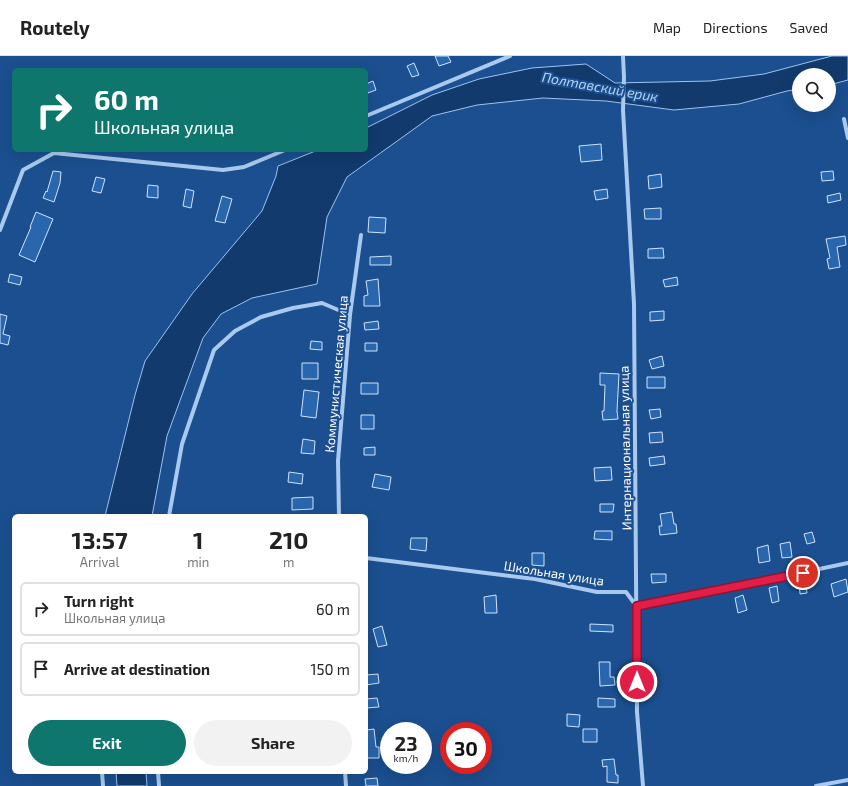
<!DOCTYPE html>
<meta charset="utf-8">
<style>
body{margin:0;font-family:"Exo 2",sans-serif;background:#f2f2f2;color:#222;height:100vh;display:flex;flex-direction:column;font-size:15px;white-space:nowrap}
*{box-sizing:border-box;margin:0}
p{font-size:13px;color:#767676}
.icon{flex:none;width:22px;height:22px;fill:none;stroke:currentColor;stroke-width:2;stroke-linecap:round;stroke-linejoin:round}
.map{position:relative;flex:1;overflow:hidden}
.drawer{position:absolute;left:12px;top:458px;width:356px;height:260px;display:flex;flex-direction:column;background:#fff;border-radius:6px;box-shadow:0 4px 16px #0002}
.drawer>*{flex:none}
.guide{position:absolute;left:12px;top:12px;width:356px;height:84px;border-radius:6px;box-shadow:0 4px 16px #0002;background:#0f766e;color:#fff;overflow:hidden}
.fabs{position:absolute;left:792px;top:12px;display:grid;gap:8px}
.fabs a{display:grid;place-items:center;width:44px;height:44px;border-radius:50%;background:#fff;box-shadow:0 4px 16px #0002;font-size:20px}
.speed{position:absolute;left:380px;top:666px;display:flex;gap:8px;font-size:20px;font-weight:700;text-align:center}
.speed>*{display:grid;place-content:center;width:52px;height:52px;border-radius:50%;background:#fff;box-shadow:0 4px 16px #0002;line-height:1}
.speed small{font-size:10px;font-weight:400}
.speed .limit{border:6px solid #d22;background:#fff;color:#111}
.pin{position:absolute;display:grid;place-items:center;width:34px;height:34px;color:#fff;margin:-17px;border:2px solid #fff;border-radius:50%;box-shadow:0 1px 4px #0007}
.me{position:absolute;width:44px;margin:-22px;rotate:0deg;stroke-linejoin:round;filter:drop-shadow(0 0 3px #0008)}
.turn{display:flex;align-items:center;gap:14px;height:84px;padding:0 16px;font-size:18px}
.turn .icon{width:52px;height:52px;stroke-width:2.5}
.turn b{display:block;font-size:28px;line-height:34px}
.eta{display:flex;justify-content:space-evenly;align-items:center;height:68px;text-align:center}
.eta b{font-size:24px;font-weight:700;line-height:28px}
.action{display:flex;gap:8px;margin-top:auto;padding:8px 16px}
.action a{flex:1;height:46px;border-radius:24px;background:#0f766e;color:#fff;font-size:16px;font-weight:700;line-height:46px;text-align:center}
.action a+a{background:#f2f2f2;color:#222}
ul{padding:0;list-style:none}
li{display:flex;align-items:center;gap:12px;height:54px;margin:0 8px 6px;padding:0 8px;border:2px solid #e0e0e0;border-radius:6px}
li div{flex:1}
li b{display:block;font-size:15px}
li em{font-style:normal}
header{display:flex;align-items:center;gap:24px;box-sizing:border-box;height:56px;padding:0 20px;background:#fff;border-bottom:1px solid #e0e0e0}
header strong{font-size:19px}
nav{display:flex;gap:22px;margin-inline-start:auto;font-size:14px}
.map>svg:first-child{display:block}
</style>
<header>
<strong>Routely</strong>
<nav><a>Map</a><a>Directions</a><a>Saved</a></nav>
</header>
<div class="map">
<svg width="848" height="730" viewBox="0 0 848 730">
<rect width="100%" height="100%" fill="#1b4f8f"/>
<path fill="#123a6d" stroke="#9cc4f0" d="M 832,0 L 848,0 L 848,24 L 829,29 L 829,19 L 799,19 L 799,33 L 787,35 L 739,48 L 674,54 L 606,45 L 543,42 L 477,49 L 432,60 L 347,121 L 327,161 L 317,228 L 252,242 L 221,258 L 203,282 L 167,380 L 152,460 L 105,460 L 135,339 L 145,305 L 192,238 L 262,155 L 276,120 L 278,110 L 318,94 L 366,94 L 366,72 L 432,39 L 479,23 L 532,12 L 586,8 L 615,27 L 710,25 L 764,18 Z
M 116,716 L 146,716 L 147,730 L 117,730 Z"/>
<path fill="#2a66ad" stroke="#cfe3fa" d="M 435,0 L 448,0 L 451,6 L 439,10 Z
M 414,7 L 419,19 L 412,21 L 407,10 Z
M 373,25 L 376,34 L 368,37 L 366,28 Z
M 601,88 L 602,104 L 581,106 L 579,90 Z
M 53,115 L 61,116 L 60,127 L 54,146 L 43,142 L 46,135 L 47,136 Z
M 833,115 L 834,124 L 822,125 L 821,116 Z
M 661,118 L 662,131 L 649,133 L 648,120 Z
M 96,121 L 105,123 L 101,137 L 92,135 Z
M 148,129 L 158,130 L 158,142 L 147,141 Z
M 186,133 L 194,135 L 191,152 L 183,150 Z
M 607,133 L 608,142 L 596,144 L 594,135 Z
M 840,137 L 841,144 L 828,147 L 827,140 Z
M 222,140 L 232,143 L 225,167 L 215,165 Z
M 661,152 L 661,163 L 645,163 L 644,153 Z
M 36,156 L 53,163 L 35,206 L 19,199 L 31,171 L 30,171 Z
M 369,161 L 386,162 L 385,177 L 368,176 Z
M 845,180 L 846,189 L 837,191 L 840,211 L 829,213 L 827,203 L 830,202 L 826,183 Z
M 663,192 L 664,202 L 648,202 L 648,193 Z
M 391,200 L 391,209 L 370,209 L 370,201 Z
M 10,218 L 22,221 L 20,229 L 8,226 Z
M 677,221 L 678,229 L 665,231 L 663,224 Z
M 378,223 L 380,250 L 364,250 L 364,240 L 368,239 L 366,225 Z
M 664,255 L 664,264 L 650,265 L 650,256 Z
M 0,258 L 7,260 L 3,278 L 10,280 L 8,289 L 0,287 Z
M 378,265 L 379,273 L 365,274 L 364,267 Z
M 311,285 L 322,286 L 322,294 L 310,293 Z
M 365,287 L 377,287 L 377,295 L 365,295 Z
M 662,300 L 664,310 L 652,313 L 649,304 Z
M 302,307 L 318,307 L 318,323 L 302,323 Z
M 600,317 L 619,318 L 617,355 L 618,363 L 603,364 L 602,355 L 604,355 L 605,329 L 600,329 Z
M 647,321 L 665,321 L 665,332 L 647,332 Z
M 361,327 L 378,327 L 378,338 L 361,338 Z
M 304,334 L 319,336 L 316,362 L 301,360 Z
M 660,353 L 661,361 L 651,363 L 649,354 Z
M 361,359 L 374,359 L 374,373 L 361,373 Z
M 662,376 L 663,386 L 650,387 L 649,377 Z
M 303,383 L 315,385 L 314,398 L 301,397 Z
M 375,391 L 375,399 L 364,399 L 364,392 Z
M 664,400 L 665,408 L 650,410 L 649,402 Z
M 611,411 L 612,424 L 595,425 L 594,412 Z
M 289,416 L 303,418 L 302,428 L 288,426 Z
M 375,418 L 391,421 L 389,434 L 372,431 Z
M 313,441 L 313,453 L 292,454 L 292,442 Z
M 600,448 L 614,448 L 613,456 L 600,456 Z
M 672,456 L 674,468 L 676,468 L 677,477 L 660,479 L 659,470 L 662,470 L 660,458 Z
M 595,475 L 612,475 L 612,484 L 594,483 Z
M 812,476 L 815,486 L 807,488 L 804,478 Z
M 411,482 L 427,482 L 426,495 L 410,493 Z
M 790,486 L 792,501 L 782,502 L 780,488 Z
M 768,489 L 770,505 L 759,507 L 757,492 Z
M 532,497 L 544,497 L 544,510 L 532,509 Z
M 651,518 L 666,518 L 666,526 L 652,527 Z
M 805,523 L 807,537 L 800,538 L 799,524 Z
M 846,523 L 848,536 L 834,541 L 831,528 Z
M 777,530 L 779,545 L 772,547 L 769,532 Z
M 496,539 L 497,557 L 485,557 L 484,541 Z
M 743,539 L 747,554 L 738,557 L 735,542 Z
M 590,568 L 613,569 L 613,576 L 590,575 Z
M 382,570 L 387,589 L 378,591 L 373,573 Z
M 599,606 L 610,606 L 610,621 L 614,621 L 615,629 L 600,630 Z
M 378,618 L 379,627 L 366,629 L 366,619 Z
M 377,642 L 379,651 L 366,652 L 366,643 Z
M 598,642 L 615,643 L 615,651 L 598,651 Z
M 567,658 L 580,659 L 579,671 L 567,670 Z
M 374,673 L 376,691 L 379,691 L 379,702 L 366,702 L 366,674 Z
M 583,673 L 597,673 L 597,686 L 583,686 Z
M 614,703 L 616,719 L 618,719 L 618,727 L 607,726 L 607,710 L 603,711 L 602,704 Z
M 377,722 L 378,730 L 366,730 L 365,723 Z"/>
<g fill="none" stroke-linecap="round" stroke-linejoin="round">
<path stroke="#a9c9ee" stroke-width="4" d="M 623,0 L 624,21 L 623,54 L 634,248 L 637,656 L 643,730
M 366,60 L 510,0
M 844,63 L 848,82
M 0,174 L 23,114 L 54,97 L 223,114 L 244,111 L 285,94
M 169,460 L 182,388 L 214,294 L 235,275 L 261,261 L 293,252 L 322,247 L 350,259
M 339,460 L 338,405 L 350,259 L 361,179
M 366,502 L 535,523 L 597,536 L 626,536 L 637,551 L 848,507
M 102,716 L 103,730
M 158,716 L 159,730
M 345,716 L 346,730
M 816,730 L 848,724"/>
</g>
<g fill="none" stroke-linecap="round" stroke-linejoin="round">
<g stroke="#92132f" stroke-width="10">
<path id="route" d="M 637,626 L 637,550 L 803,517"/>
</g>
<use href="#route" stroke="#e11d48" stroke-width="7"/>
</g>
<g text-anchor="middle" stroke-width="4" stroke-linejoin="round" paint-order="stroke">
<g font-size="13" fill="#fff" stroke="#1b4f8f">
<text transform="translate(336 318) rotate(-85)" y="5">Коммунистическая улица</text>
<text transform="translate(625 392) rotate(-91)" y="5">Интернациональная улица</text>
<text transform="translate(554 517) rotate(9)" y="5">Школьная улица</text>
</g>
<g font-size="14" font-style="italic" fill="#b5d3f5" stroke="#1b4f8f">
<text transform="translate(600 31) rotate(10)" y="5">Полтавский ерик</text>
</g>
</g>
</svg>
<div class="fabs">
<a><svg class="icon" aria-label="search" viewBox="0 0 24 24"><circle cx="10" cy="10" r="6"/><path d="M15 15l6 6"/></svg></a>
</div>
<div class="speed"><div>23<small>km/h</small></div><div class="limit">30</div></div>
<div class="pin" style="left:803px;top:517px;background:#d93025"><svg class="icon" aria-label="arrive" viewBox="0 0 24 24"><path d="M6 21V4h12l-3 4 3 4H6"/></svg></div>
<svg class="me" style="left:637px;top:626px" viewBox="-20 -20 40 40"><circle r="17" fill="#e11d48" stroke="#fff" stroke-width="3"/><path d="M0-11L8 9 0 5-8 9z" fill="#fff"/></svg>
<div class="guide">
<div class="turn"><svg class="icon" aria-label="right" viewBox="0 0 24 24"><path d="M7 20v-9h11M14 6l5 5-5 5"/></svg><div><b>60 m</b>Школьная улица</div></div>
</div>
<section class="drawer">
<div class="eta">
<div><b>13:57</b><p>Arrival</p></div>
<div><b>1</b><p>min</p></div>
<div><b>210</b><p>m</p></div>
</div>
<ul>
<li><svg class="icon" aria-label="right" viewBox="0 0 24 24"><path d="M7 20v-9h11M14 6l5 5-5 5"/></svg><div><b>Turn right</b><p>Школьная улица</p></div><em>60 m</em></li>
<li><svg class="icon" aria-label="arrive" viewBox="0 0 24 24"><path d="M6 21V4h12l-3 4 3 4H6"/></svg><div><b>Arrive at destination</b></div><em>150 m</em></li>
</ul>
<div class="action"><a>Exit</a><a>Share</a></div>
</section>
</div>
